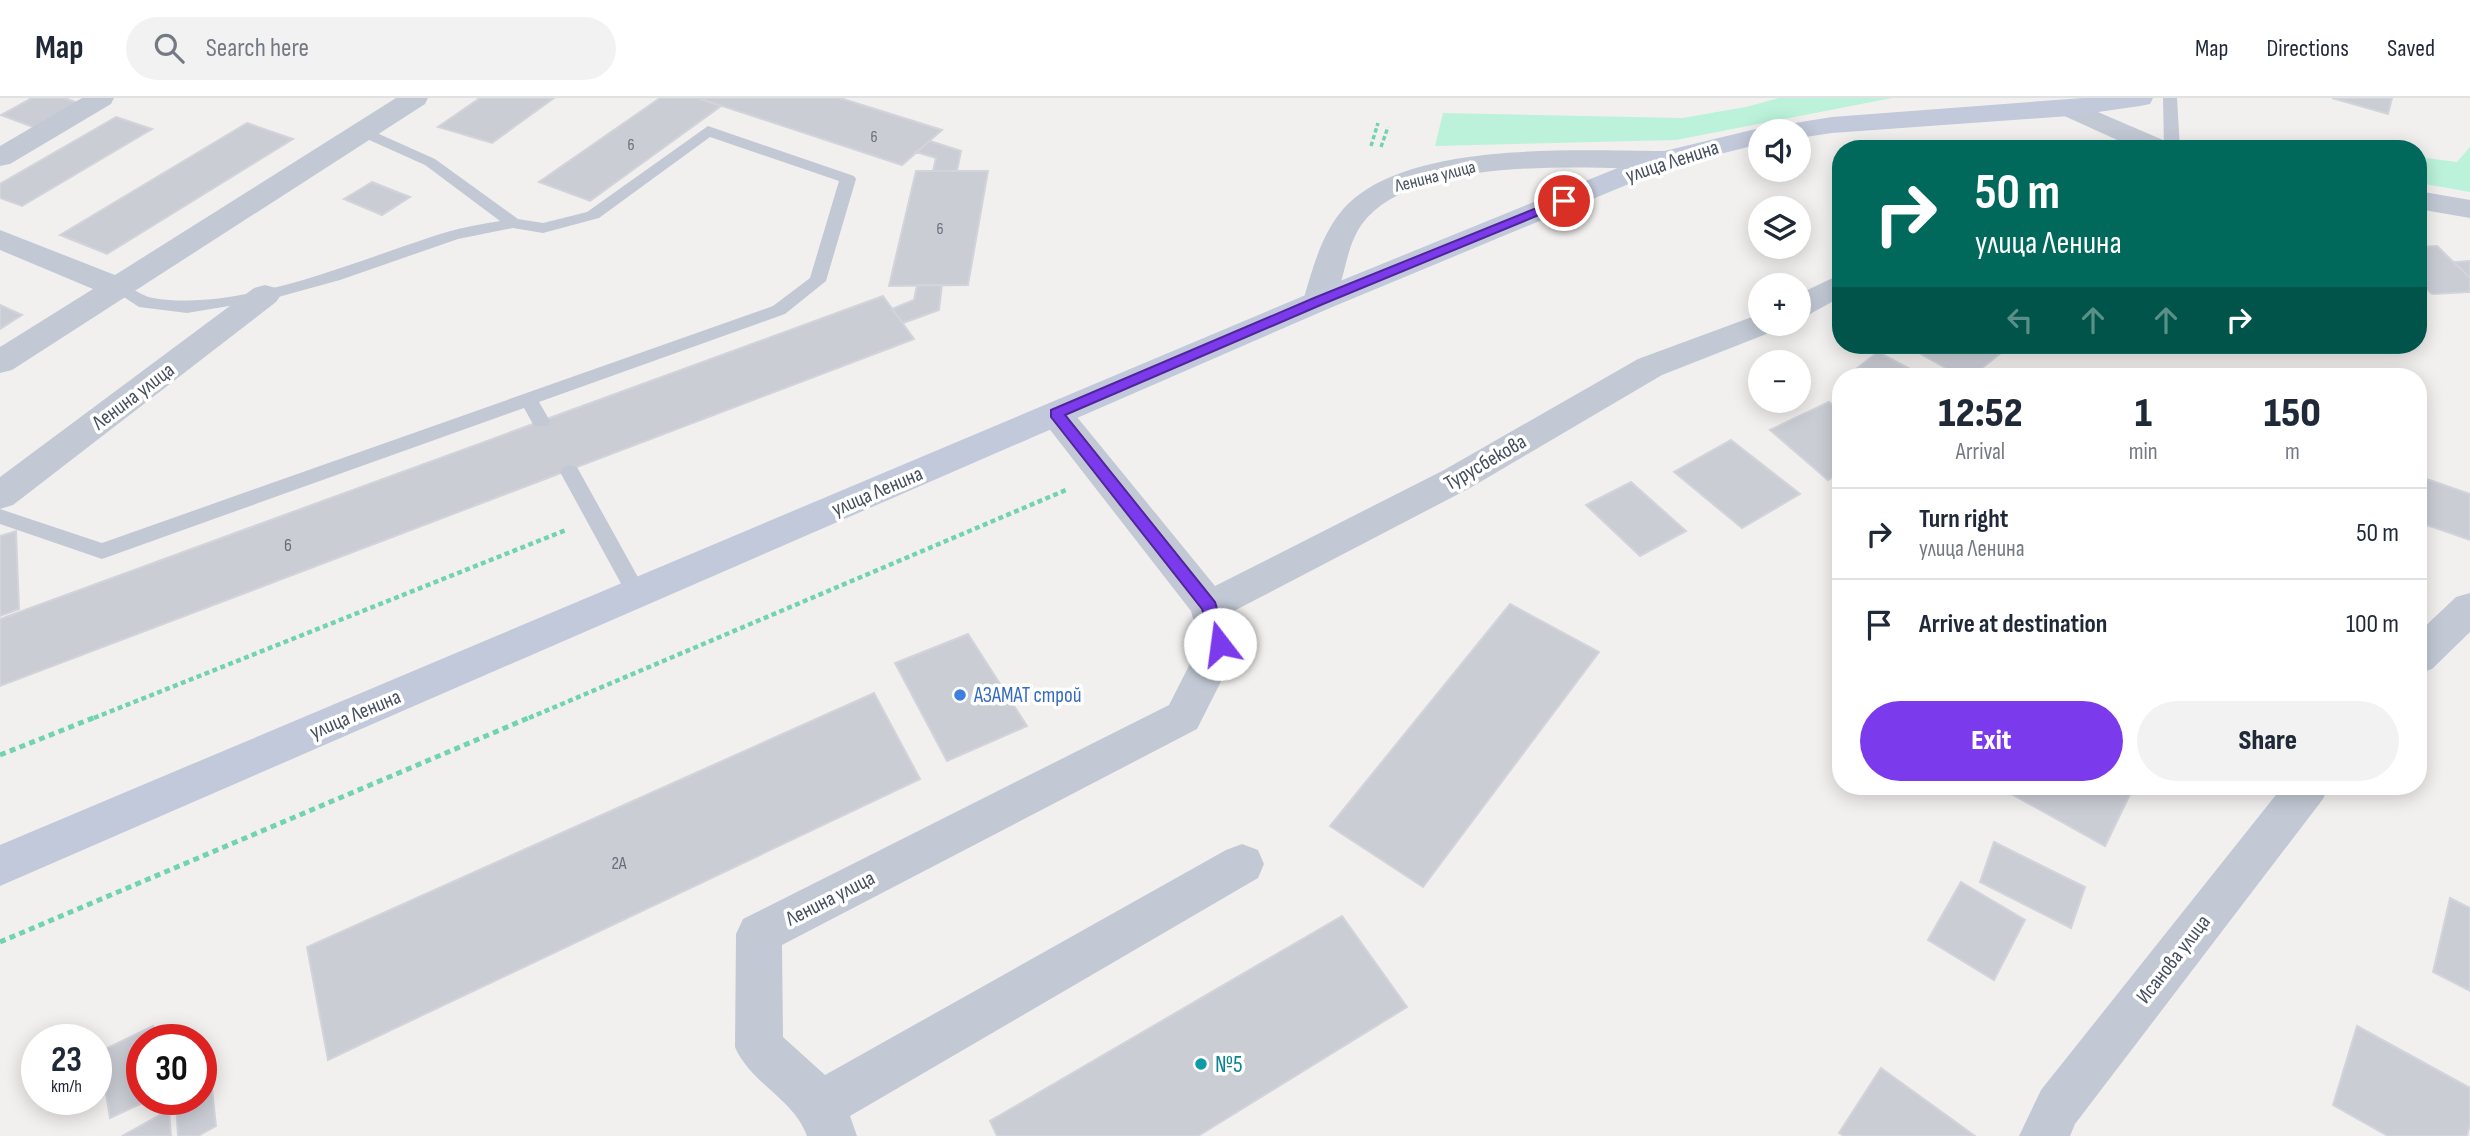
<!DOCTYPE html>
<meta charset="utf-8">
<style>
body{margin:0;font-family:"Sofia Sans Condensed",sans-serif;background:#f2f2f3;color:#1f2937;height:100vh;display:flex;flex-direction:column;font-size:26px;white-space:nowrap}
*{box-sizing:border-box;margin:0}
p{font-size:23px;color:#747a83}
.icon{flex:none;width:38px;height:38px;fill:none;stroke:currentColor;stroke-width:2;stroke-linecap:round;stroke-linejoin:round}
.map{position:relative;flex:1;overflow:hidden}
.side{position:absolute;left:1832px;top:270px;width:595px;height:427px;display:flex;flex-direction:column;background:#fff;border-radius:28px;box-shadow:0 4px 18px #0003}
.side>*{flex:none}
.banner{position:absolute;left:1832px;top:42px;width:595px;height:214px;border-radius:28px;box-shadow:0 4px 18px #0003;background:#00695c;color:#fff;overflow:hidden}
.buttons{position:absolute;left:1748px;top:21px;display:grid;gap:14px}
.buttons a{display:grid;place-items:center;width:63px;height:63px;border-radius:50%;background:#fff;box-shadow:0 4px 18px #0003;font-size:35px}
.speed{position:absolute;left:21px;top:926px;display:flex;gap:14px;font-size:35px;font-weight:700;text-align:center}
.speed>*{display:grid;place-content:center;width:91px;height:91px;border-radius:50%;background:#fff;box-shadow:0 4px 18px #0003;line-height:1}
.speed small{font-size:18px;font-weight:400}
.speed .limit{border:10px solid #d22;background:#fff;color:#111}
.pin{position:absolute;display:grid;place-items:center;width:60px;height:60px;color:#fff;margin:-30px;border:4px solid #fff;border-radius:50%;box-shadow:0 2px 7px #0007}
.me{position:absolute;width:77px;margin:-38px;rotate:345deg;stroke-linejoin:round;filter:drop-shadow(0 0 5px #0008)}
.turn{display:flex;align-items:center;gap:24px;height:147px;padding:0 28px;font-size:32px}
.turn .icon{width:91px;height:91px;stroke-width:2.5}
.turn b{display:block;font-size:49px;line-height:60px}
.lanes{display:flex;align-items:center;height:66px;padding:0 28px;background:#0003;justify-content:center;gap:35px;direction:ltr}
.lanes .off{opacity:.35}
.eta{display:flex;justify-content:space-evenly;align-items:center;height:119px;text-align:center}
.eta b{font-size:42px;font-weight:800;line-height:49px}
.action{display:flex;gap:14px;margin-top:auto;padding:14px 28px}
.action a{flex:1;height:80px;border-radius:42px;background:#7c3aed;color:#fff;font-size:28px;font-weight:800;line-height:80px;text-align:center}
.action a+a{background:#f2f2f3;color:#1f2937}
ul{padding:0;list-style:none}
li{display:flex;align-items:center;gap:21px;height:91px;padding:0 28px;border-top:2px solid #e0e1e3}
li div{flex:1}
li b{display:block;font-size:26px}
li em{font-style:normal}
header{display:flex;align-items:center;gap:42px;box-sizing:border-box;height:98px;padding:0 35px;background:#fff;border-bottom:2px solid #e0e1e3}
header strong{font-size:33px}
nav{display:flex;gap:38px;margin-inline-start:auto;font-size:24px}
.search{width:490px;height:63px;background:#f2f2f3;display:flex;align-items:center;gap:18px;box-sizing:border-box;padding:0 24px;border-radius:38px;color:#747a83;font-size:26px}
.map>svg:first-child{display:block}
</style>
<header>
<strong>Map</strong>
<div class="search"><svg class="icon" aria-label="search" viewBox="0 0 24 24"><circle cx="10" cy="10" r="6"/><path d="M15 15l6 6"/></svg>Search here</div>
<nav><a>Map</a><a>Directions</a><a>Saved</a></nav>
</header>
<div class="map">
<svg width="2470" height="1038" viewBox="0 0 2470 1038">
<rect width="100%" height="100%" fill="#f2f0ef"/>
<path fill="#bbf2d9" d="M 1779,0 L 1892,0 L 1676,42 L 1435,48 L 1443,15 L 1682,20 L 1746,9 Z
M 2470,49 L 2470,94 L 2419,85 L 2419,59 L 2457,64 Z"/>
<path fill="#cbcdd5" stroke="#d3d4db" stroke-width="2" d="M 32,0 L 65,0 L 83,7 L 38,31 L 1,17 Z
M 480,0 L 554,0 L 492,45 L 438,29 Z
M 660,0 L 697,0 L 721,8 L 590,103 L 539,84 Z
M 698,0 L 840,0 L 942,32 L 902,67 Z
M 2332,0 L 2392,0 L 2388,16 Z
M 116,19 L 152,31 L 22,108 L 0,100 L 0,86 Z
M 247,25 L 293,41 L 107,156 L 60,137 Z
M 930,43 L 961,53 L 957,73 L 933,73 L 936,60 L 916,54 Z
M 916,73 L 988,73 L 968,187 L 889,188 Z
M 372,84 L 410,99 L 382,117 L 344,101 Z
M 2437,148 L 2470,180 L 2470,194 L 2432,196 L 2418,183 L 2418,149 Z
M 2470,163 L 2470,180 L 2454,164 Z
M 917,187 L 942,187 L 939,212 L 903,225 L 892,211 L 914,202 Z
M 883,198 L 914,241 L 0,588 L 0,521 Z
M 0,207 L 22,217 L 0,231 Z
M 1905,247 L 2002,247 L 2007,250 L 1972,278 L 1960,278 Z
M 1878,254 L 1923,278 L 1847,278 Z
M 1829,304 L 1841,313 L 1841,375 L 1828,382 L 1770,332 Z
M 1731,342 L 1800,396 L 1742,430 L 1674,374 Z
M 2418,378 L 2470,396 L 2470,442 L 2418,424 Z
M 1631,384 L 1686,433 L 1640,458 L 1586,407 Z
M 16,433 L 19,511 L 0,518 L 0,438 Z
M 1510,506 L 1599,554 L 1423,789 L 1330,728 Z
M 968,536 L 1027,628 L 947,663 L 895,565 Z
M 874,595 L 920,681 L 328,962 L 307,849 Z
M 2009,688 L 2134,688 L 2105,748 L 2006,693 Z
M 1994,744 L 2085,789 L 2071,830 L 1980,784 Z
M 1961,784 L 2025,822 L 1994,882 L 1928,842 Z
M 2450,800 L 2470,810 L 2470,893 L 2433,874 Z
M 1342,818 L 1407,909 L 1198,1038 L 997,1038 L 990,1023 Z
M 153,928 L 155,942 L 142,942 L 142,1001 L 151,1001 L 110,1020 L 99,954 Z
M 2357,928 L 2470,990 L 2470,1025 L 2467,1038 L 2388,1038 L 2333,1007 Z
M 1881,970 L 1975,1038 L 1844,1038 L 1839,1035 Z
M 212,991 L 216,1028 L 198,1038 L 178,1038 L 176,1005 L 186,1001 L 201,1001 L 201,995 Z
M 169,1012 L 171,1038 L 122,1038 Z"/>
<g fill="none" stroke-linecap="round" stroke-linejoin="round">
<path stroke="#71d3b1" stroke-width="3.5" stroke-dasharray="4.5 2.5" stroke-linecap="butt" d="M 1371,48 L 1378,25
M 1381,49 L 1388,29"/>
<path stroke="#71d3b1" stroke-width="4.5" stroke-dasharray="5 3.5" stroke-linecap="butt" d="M 94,620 L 566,432
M 529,620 L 1066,392"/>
<path stroke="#71d3b1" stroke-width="5" stroke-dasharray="6 4.5" stroke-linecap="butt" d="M 0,657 L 98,618
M 0,844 L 533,618"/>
<path fill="#c2c9d5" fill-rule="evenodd" d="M 2163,0 L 2177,0 L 2180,51 L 2164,51 Z
M 708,28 L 854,78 L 856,81 L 826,183 L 785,216 L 539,304 L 550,323 L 548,328 L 534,328 L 524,310 L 102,461 L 0,426 L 0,411 L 102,445 L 773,208 L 810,180 L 839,83 L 710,39 L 599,120 L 543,135 L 513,130 L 458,141 L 340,182 L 271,201 L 187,215 L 139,209 L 110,190 L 119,185 C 131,188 141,198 153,200 C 243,215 361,160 447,134 C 464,129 482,126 500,123 L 425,67 L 358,37 L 355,34 L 358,31 L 368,31 L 435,61 L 518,121 L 543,125 L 587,114 Z
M 570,367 L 577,369 L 644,490 L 647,496 L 644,502 L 637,504 L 630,502 L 560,374 L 563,369 Z"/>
<path fill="#c2c9d5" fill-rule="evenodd" d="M 82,0 L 114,0 L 111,6 L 10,66 L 0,68 L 0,48 Z
M 396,0 L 428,0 L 425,6 L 12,272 L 0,275 L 0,249 L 93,191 L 0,152 L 0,132 L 115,177 Z
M 1662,53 L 1672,56 L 1676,62 L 1672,68 L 1662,71 C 1584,70 1413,57 1362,126 C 1344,151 1346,185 1330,210 L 1319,213 L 1308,210 L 1303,203 C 1312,173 1320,140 1340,115 C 1398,41 1577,53 1662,53 Z
M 1841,176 L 1841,199 L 1810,216 L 1799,219 L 1799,196 Z
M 265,187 L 276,190 L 281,197 L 276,204 L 13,407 L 0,411 L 0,379 L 254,190 Z
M 1760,216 L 1760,226 L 1779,226 L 1774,233 L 1662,277 L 1470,390 L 1230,515 L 1240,546 L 1197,631 L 782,847 L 783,939 L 825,977 L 1226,752 L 1242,746 L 1258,752 L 1264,766 L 1258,780 L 850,1018 L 857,1038 L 807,1038 C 794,1001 750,985 735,949 L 736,836 L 743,821 L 1169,607 L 1200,546 L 1191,513 L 1044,324 L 1039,316 L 1044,308 L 1056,304 L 1068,308 L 1215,488 L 1444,372 L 1638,261 Z
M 2470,495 L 2470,534 L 2432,571 L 2418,576 L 2418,535 L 2456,499 Z
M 2283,688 L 2329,688 L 2323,701 L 2075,1026 L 2070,1038 L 2019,1038 L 2041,992 Z"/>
<path fill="#c2c9d5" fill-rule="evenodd" d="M 2070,2 L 2170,45 L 2174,51 L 2137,51 L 2060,16 L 2056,10 L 2060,4 Z
M 2418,93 L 2470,102 L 2470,120 L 2418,111 Z"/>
<path fill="#c1c9da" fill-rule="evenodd" d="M 2083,0 L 2153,0 L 2150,6 L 2140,8 L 2070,18 L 1832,35 L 1799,40 L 1799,33 L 1778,33 L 1782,27 L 1832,19 Z
M 1760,30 L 1771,33 L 1760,33 L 1760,46 L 1672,68 L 1330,210 L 0,788 L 0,747 L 1308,196 L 1652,56 Z"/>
</g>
<path fill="#7c3aed" stroke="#51269a" stroke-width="2" d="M 1564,99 L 1570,103 L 1568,105 L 1323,206 L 1065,317 L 1215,504 L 1228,546 L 1220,552 L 1214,550 L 1202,511 L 1051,319 L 1051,312 L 1314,200 Z"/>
<circle fill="#3f7fe0" stroke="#fff" stroke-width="2.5" cx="960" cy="597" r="7"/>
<circle fill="#0f9aa8" stroke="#fff" stroke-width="2.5" cx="1201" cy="966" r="7"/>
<g text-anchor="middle" stroke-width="7" stroke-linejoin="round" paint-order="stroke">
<g font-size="16" fill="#676e7c">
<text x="874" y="44">6</text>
<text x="631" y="52">6</text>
<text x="940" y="136">6</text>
</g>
<g font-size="18" fill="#464f5e" stroke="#fff">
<text transform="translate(1435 78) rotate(-14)" y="6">Ленина улица</text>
</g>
<g font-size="18" fill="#676e7c">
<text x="288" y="453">6</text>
<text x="619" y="771">2A</text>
</g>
<g font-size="21" fill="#464f5e" stroke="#fff">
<text transform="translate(1672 63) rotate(-18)" y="7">улица Ленина</text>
<text transform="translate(133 298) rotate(-37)" y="7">Ленина улица</text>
<text transform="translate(1485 364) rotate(-30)" y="7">Турусбекова</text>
<text transform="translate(877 393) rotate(-23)" y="7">улица Ленина</text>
<text transform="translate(355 616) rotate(-23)" y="7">улица Ленина</text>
<text transform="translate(830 800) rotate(-27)" y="7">Ленина улица</text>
<text transform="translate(2173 861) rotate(-52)" y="7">Исанова улица</text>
</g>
<g font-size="21" fill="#366cbe" stroke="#fff" text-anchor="start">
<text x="974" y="604">АЗАМАТ строй</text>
</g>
<g font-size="24" fill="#0d838f" stroke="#fff" text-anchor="start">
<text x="1215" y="974">№5</text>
</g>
</g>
</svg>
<div class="buttons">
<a><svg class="icon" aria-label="sound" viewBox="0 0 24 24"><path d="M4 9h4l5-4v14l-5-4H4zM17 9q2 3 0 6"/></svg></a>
<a><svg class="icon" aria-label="layers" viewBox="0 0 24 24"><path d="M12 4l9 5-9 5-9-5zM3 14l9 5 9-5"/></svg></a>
<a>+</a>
<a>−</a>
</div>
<div class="speed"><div>23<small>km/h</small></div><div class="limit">30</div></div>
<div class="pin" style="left:1564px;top:103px;background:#d93025"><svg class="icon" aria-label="arrive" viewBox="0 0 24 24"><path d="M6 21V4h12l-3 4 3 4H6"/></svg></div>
<svg class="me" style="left:1220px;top:546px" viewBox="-20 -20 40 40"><circle r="19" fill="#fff"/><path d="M0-13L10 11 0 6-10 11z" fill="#7c3aed"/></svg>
<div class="banner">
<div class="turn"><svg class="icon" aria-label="right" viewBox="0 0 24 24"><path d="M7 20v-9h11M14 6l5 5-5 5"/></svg><div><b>50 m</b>улица Ленина</div></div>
<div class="lanes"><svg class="icon off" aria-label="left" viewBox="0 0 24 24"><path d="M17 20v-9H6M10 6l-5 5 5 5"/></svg><svg class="icon off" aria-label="ahead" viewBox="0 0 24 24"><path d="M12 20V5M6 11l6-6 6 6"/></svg><svg class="icon off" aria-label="ahead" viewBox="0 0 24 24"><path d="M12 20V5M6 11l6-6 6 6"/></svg><svg class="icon" aria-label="right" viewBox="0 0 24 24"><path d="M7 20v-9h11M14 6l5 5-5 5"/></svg></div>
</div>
<section class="side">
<div class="eta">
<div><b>12:52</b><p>Arrival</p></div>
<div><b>1</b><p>min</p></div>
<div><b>150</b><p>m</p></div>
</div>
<ul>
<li><svg class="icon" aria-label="right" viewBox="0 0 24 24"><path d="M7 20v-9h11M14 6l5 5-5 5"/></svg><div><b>Turn right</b><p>улица Ленина</p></div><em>50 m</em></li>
<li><svg class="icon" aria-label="arrive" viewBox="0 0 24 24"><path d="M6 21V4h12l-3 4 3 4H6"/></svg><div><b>Arrive at destination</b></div><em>100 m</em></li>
</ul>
<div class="action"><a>Exit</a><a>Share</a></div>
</section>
</div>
